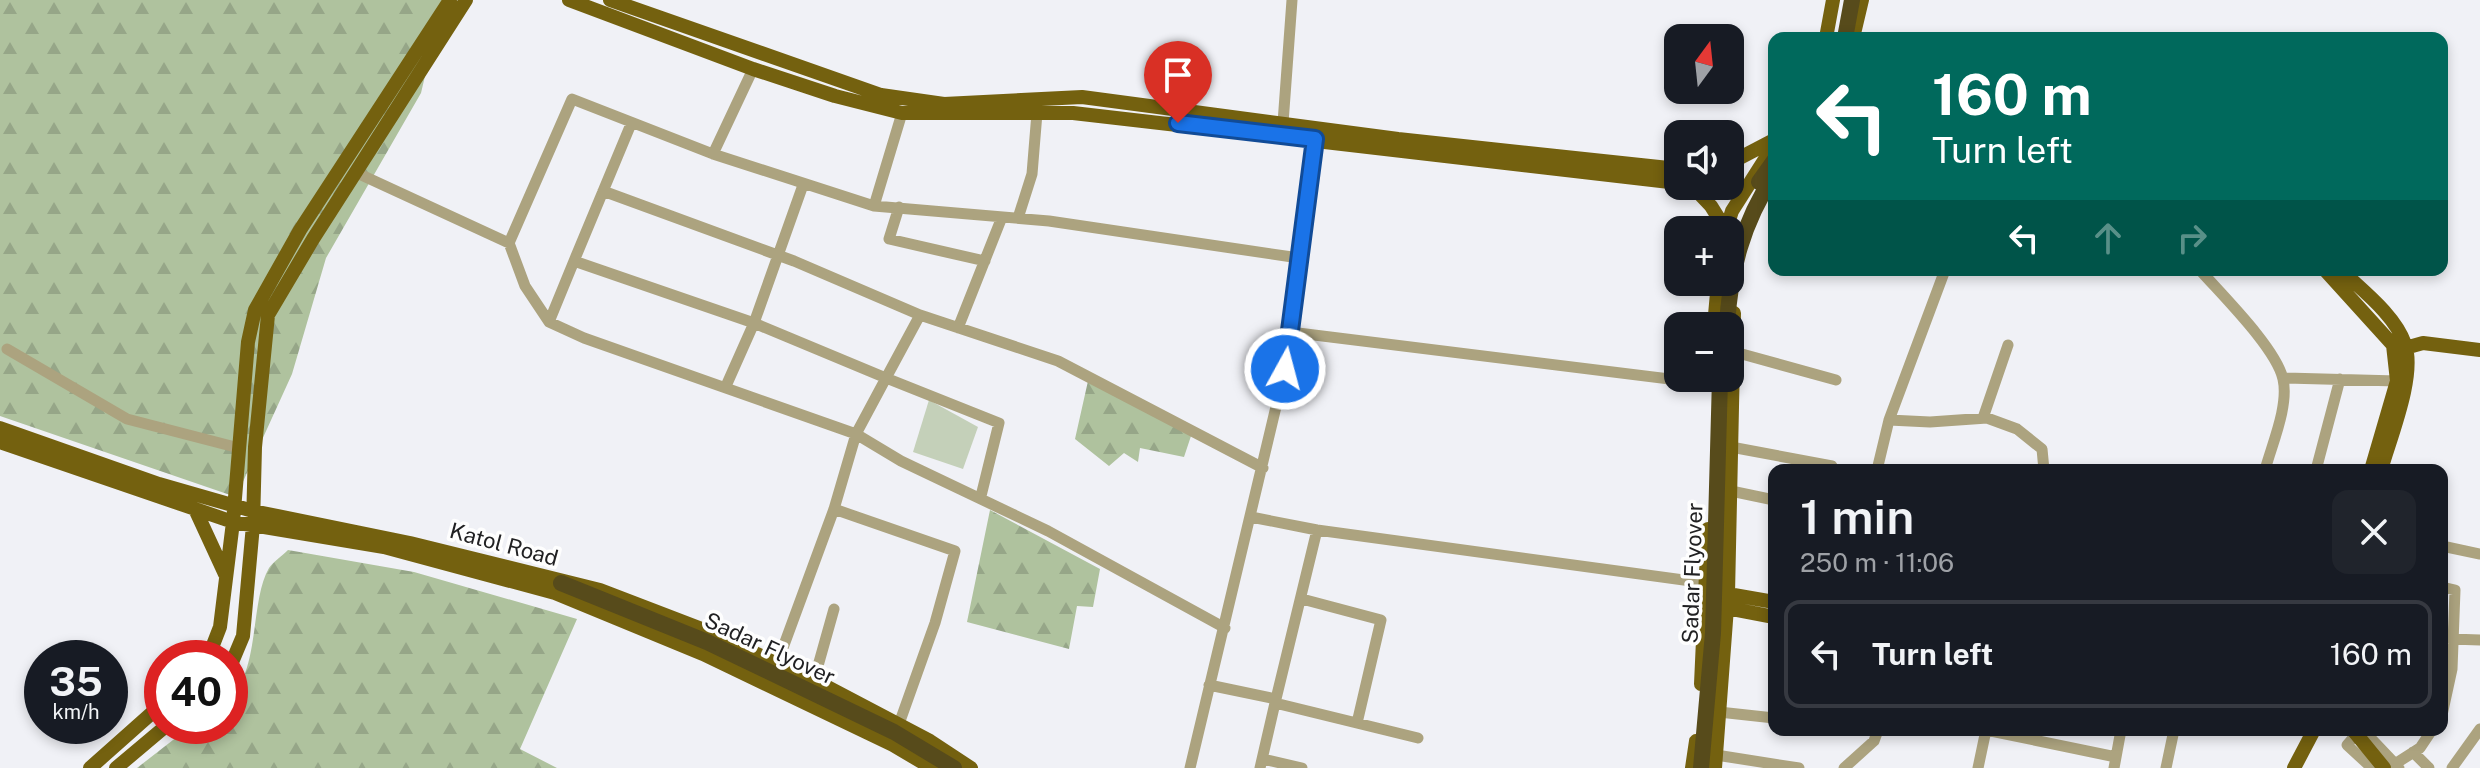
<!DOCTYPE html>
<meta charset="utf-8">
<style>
body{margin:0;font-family:"Public Sans",sans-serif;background:#20242c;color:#f1f3f6;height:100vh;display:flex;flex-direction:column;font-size:30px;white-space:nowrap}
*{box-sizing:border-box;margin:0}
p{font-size:26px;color:#9ea1a6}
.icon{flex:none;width:44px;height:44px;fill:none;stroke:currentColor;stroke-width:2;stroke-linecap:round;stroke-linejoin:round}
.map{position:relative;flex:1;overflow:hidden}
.drawer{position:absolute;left:1768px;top:464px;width:680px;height:272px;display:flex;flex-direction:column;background:#171b24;border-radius:16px;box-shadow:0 4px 12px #0003}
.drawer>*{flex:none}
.hud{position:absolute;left:1768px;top:32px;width:680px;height:244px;border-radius:16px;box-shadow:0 4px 12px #0003;background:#00695c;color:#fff;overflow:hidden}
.needle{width:52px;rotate:15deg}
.controls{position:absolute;left:1664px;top:24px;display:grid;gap:16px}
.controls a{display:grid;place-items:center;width:80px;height:80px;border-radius:16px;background:#171b24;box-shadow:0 4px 12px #0003;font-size:40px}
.speed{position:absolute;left:24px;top:640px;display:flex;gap:16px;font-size:40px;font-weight:700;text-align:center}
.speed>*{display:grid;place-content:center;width:104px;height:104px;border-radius:50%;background:#171b24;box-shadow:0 4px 12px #0003;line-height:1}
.speed small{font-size:20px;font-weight:400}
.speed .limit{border:12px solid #d22;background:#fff;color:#111}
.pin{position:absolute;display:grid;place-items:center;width:68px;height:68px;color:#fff;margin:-82px -34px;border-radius:50% 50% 50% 0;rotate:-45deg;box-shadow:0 0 8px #0007}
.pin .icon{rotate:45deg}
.me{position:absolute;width:88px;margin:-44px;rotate:7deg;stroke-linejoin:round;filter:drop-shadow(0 0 6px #0008)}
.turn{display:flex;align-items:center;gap:28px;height:168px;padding:0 32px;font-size:36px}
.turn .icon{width:104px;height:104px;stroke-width:2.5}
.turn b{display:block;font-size:56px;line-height:68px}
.lanes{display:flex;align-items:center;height:76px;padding:0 32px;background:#0003;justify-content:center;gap:40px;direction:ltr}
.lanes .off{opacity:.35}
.round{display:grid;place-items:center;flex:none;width:84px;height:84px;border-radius:16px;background:#20242c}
.summary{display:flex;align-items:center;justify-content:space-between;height:136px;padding:0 32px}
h1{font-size:48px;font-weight:600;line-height:60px}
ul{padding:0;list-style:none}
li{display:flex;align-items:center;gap:24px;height:108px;margin:0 16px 12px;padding:0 16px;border:4px solid #363941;border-radius:16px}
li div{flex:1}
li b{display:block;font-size:30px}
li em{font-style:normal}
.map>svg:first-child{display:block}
</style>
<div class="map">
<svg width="2480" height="768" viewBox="0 0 2480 768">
<defs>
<pattern id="forest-firs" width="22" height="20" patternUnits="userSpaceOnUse" patternTransform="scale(2)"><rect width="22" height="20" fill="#afc29e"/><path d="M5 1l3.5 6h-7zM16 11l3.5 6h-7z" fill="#96a688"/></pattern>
</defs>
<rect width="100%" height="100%" fill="#f0f1f6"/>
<path fill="url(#forest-firs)" d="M 0,0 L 443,0 L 421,93 L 326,258 L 292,374 L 236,497 L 0,416 Z
M 1088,381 L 1192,433 L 1184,457 L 1140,448 L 1138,462 L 1124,453 L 1109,466 L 1075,439 Z
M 990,510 L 1100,569 L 1093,607 L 1077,606 L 1069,649 L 967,622 Z
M 288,550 L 414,572 L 577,619 L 520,749 L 557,768 L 137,768 L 191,726 L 230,726 L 230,696 C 260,672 250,600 269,568 C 273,562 282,556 288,550 Z"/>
<path fill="#c4d0b9" d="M 929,400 L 978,427 L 963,469 L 913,452 Z"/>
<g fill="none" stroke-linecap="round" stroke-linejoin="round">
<path stroke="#aca37f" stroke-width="11" d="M 1283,123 L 1292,0
M 631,124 L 574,261 L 754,323 L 886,378 L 920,315 L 1058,361 L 1263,468
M 713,154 L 753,69
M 357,173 L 509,243 L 525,286 L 549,322 L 584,338 L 856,434 L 901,461 L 1048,531 L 1225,628
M 603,191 L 794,261 L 920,315
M 874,206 L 902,113
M 899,207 L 889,239 L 985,261
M 1018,218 L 1032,174 L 1037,113
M 509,243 L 572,99 L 713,154 L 874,206 L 1049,221 L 1299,258
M 2200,270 C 2222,295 2276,348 2283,379 C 2289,406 2272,444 2265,470
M 549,322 L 574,261
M 958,328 L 1002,217
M 1290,332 L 1726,386
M 7,349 L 127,419 L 239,448
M 1731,351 L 1836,380
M 2283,378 L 2397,381
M 726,386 L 754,323 L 803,185
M 1983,418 L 2008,345
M 1889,420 L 1930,422 L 1987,418 L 2017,429 L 2042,449 L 2044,470
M 1731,447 L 1832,466
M 1877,470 L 1889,420 L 1945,270
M 2316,470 L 2340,379
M 1731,491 L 1774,500
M 834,509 L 955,551 L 935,623 L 899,724
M 1251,517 L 1317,530 L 1713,584
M 1317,530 L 1275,703 L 1418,738
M 2442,546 L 2480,554
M 2442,587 L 2455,590 L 2452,669 L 2442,715
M 1302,599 L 1381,620 L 1357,723
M 2451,639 L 2480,640
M 777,664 L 834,509 L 856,434 L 886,378 L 999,423 L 981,496
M 814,680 L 834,609
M 1209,685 L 1276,699
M 1719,712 L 1774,718
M 1986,730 L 2116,757
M 2360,730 L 2347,745 L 2372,768
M 2363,730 L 2399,768
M 2413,752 L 2429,768
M 1716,755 L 1799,768
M 1263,759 L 1302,768
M 2395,764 L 2420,748 L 2432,730
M 1190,768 L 1285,369 L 1315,135
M 1260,768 L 1275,703
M 1844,768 L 1874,741 L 1878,730
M 1978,768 L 1986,730
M 2114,768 L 2121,730
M 2166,768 L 2174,730
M 2452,768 L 2480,729"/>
<path stroke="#74610f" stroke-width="14" d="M 569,0 L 753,69 L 835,96 L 902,113 L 1073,113 L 1678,183
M 610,0 L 881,95 L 944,104 L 1082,97 L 1398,139 L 1678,169
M 1826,38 L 1833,0
M 1853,38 L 1862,0
M 1730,163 L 1774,140
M 1692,186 L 1711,206 L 1726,230
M 1726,230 L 1732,211 L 1774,145
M 2325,270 L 2393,345 L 2397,381 L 2371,470
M 2341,270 C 2363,291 2395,315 2405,344 C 2416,376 2390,438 2381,470
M 1714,326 L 1718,282
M 2398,350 L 2423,343 L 2480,350
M 0,428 L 159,484 L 253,511 L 410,543 L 600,590 L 707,631 L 814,680 L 930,741 L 971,768
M 0,442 L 233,522 L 384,547 L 555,593 L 703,654 L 893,745 L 932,768
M 195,509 L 225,574
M 1728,594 L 1774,602
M 1727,608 L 1774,617
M 208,658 L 220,627 L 233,522 L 248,342 L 255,310 L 300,230 L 450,0
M 230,667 L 243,636 L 253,525 L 255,447 L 268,315 L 313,239 L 466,0
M 1701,684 L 1708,529
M 2353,730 L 2384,768
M 90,768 L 162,704
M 116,768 L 166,726
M 1692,768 L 1696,741
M 1715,768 L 1728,594 L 1734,313
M 2294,768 L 2314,730"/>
<path stroke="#574b1b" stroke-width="16" d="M 1845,38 L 1852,0
M 561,583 L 707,642 L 894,732 L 954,768"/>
<path stroke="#574b1b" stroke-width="16" d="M 1759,182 L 1774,161
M 1727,326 C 1730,270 1743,222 1774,175
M 1701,768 L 1713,633 L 1720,378"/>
</g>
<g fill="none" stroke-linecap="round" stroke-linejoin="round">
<g stroke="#114b97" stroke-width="20">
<path id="route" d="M 1178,123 L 1315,139 L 1285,369"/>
</g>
<use href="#route" stroke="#1a73e8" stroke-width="14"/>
</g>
<g text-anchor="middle" stroke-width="7" stroke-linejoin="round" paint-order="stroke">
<g font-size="22" fill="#212123" stroke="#fefefe">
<text transform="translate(504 544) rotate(15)" y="8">Katol Road</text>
<text transform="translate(1692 573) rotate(-88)" y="8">Sadar Flyover</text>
<text transform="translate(770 648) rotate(25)" y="8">Sadar Flyover</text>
</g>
</g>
</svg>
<div class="controls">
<a><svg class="needle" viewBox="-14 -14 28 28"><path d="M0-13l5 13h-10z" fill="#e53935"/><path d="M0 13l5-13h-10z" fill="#9ea1a6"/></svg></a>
<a><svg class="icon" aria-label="sound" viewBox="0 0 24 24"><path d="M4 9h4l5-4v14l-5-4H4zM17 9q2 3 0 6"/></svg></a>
<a>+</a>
<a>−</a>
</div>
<div class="speed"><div>35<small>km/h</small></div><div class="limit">40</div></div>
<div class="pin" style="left:1178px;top:123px;background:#d93025"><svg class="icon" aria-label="arrive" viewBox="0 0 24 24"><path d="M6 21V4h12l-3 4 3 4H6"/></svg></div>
<svg class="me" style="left:1285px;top:369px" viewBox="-20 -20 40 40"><circle r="17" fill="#1a73e8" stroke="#fff" stroke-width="3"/><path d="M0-11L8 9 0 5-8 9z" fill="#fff"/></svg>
<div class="hud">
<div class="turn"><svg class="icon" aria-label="left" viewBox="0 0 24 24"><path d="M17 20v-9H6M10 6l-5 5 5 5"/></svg><div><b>160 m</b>Turn left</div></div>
<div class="lanes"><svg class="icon" aria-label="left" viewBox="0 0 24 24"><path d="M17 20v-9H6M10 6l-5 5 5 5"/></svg><svg class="icon off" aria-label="ahead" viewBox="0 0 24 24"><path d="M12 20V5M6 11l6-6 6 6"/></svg><svg class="icon off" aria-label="right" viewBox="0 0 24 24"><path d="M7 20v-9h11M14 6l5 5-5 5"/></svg></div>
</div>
<section class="drawer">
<div class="summary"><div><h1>1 min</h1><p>250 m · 11:06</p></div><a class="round"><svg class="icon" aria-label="close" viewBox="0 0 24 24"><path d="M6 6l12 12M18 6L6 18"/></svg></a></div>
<ul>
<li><svg class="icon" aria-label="left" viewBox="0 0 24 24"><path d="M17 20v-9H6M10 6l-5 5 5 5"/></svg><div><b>Turn left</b></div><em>160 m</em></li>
</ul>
</section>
</div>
